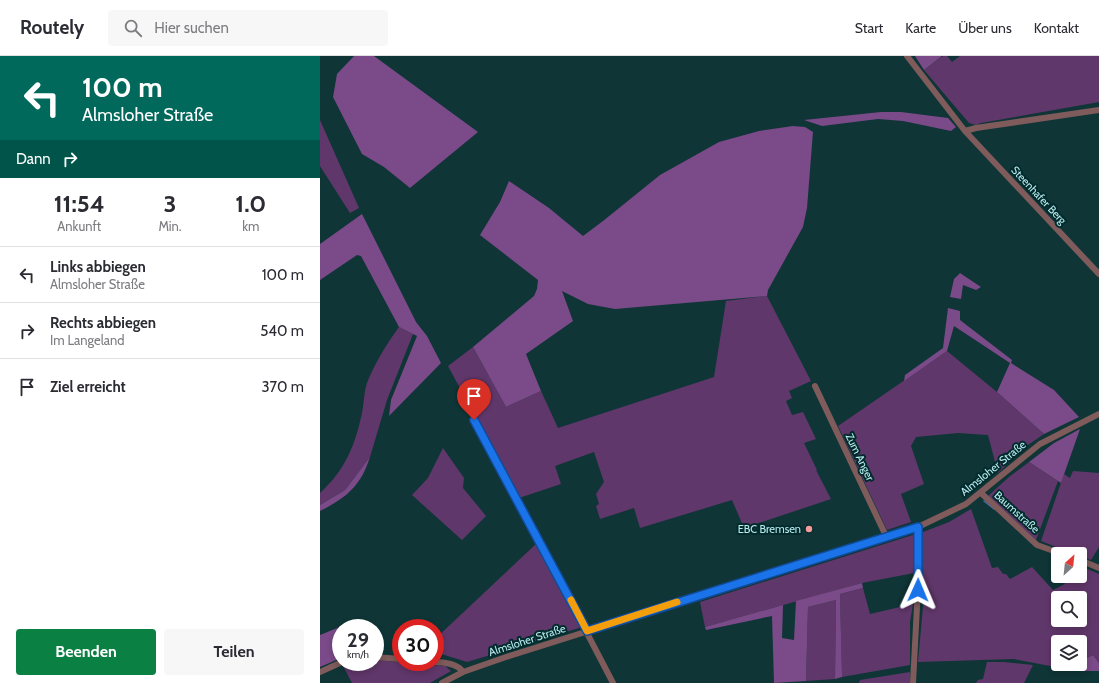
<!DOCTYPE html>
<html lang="de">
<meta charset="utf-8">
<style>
body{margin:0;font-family:Cabin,sans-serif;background:#f7f7f7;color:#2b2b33;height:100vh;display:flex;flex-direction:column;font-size:15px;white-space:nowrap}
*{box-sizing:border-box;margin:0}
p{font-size:13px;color:#7c7c81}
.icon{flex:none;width:22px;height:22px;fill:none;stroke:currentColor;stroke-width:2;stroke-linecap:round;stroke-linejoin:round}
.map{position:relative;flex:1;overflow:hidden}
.sheet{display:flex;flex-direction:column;background:#fff;width:320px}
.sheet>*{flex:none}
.guide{background:#00695c;color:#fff;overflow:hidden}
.needle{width:26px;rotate:27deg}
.controls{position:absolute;left:731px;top:491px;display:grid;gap:8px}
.controls a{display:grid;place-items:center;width:36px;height:36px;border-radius:4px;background:#fff;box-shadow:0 2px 6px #0003;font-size:20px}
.speed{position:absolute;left:12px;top:563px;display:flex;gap:8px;font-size:20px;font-weight:700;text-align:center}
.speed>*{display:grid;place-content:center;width:52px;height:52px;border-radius:50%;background:#fff;box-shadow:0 2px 6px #0003;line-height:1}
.speed small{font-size:10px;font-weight:400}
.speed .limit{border:6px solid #d22;background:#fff;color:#111}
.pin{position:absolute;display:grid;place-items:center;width:34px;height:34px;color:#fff;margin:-41px -17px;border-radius:50% 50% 50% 0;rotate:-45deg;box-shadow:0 0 4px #0007}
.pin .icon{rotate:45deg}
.me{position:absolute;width:44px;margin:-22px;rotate:1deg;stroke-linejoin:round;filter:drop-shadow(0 0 3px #0008)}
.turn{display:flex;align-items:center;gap:14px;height:84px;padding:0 16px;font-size:18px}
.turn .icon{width:52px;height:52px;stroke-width:2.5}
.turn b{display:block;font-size:28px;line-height:34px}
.then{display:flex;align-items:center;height:38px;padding:0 16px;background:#0003;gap:8px;font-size:15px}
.eta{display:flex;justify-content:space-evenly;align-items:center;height:68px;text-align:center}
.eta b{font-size:24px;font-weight:800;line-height:28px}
.action{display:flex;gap:8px;margin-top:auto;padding:8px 16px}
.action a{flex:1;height:46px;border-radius:4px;background:#0b8043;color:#fff;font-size:16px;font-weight:800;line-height:46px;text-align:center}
.action a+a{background:#f7f7f7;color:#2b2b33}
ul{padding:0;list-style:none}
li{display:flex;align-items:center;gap:12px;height:56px;padding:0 16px;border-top:1px solid #e1e1e2}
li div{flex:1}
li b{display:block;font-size:15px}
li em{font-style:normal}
header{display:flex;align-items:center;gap:24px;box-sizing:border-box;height:56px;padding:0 20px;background:#fff;border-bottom:1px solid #e1e1e2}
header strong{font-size:19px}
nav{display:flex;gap:22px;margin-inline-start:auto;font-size:14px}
.search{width:280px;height:36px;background:#f7f7f7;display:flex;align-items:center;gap:10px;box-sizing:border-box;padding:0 14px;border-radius:4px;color:#7c7c81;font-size:15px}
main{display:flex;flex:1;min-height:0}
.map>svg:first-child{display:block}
</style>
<header>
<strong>Routely</strong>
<div class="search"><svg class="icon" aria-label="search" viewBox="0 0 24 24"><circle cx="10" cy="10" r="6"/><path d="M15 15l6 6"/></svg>Hier suchen</div>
<nav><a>Start</a><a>Karte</a><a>Über uns</a><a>Kontakt</a></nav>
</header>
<main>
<section class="sheet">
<div class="guide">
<div class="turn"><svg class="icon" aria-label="left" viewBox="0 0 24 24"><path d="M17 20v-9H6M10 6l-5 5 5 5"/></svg><div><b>100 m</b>Almsloher Straße</div></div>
<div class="then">Dann<svg class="icon" aria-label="right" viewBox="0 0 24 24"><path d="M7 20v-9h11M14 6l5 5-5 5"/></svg></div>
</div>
<div class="eta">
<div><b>11:54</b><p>Ankunft</p></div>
<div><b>3</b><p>Min.</p></div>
<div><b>1.0</b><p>km</p></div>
</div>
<ul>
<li><svg class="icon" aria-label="left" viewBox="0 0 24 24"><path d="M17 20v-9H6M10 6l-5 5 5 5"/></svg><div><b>Links abbiegen</b><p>Almsloher Straße</p></div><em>100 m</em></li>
<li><svg class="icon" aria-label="right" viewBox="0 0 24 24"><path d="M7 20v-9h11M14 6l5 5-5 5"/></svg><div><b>Rechts abbiegen</b><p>Im Langeland</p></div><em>540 m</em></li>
<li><svg class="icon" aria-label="arrive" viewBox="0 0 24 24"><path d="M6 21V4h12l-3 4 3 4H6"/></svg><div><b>Ziel erreicht</b></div><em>370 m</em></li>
</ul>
<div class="action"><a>Beenden</a><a>Teilen</a></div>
</section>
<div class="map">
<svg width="779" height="627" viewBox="0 0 779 627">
<rect width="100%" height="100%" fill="#0f3537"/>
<path fill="#60376a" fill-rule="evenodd" d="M 623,0 L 627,0 L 632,6 L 640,0 L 779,0 L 779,46 L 661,67 L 656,69 L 649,67 L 604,14 Z
M 0,64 L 39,152 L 30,157 L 0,110 Z
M 447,240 L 491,325 L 469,335 L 472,342 L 466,345 L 472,359 L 483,356 L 496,383 L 484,387 L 497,414 L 496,414 L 511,443 L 424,472 L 412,444 L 320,472 L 314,452 L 280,463 L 276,450 L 279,448 L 276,438 L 284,426 L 274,396 L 235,410 L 241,428 L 199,442 L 128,310 L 153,291 L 186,351 L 221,335 L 238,372 L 394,321 L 406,245 Z
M 79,271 L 93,278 L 67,344 L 50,401 L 25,434 L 0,449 L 0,437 C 25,414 35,390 42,357 C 44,347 44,336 47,327 C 55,307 66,289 79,271 Z
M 627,295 L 677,336 L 724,378 L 705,391 L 678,417 L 668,379 L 638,377 L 596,381 L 591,390 L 604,428 L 581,438 L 591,466 L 567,474 L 518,370 Z
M 123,392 L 144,422 L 143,432 L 166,460 L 142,484 L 92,439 L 108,422 Z
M 709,406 L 738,425 L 716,484 L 668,440 L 689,421 Z
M 753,415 L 779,417 L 779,491 L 771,504 L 760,500 L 760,498 L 754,498 L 721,485 L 744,418 L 750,422 Z
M 651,453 L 672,512 L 678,511 L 683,518 L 686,518 L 690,523 L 712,511 L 733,534 L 743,529 L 753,520 L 760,520 L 760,514 L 763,511 L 779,518 L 779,607 L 773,599 L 760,605 L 760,586 L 738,586 L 738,608 L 755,608 L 746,613 L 694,603 L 598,606 L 604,540 L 602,529 L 603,476 L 629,466 ZM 738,542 L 760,542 L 760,564 L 738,564 Z
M 596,478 L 594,517 L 542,527 L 385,571 L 380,546 Z
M 216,488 L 262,571 L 147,606 L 115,596 L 115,583 Z
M 543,532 L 550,558 L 593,548 L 590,566 L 590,609 L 522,621 L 520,538 Z
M 516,544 L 515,623 L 486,625 L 488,551 Z
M 55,604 L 125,610 L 131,615 L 110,627 L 32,627 L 23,610 L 34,606 L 55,606 Z
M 667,606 L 684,606 L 713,609 L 704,627 L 656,627 L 658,624 L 663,623 Z
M 590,616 L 590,627 L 539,627 L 540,624 Z"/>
<path fill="#7b4a88" d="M 34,0 L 54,0 L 158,76 L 90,132 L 64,111 L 42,98 L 13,41 L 17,18 Z
M 595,0 L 621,0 L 621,1 L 604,14 Z
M 561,56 L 581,56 L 628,62 L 636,71 L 631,75 L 583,65 L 558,63 L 502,70 L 484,64 Z
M 473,70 L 485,71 L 493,76 L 487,152 L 483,171 L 448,234 L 447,240 L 295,253 L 268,248 L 242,235 L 253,265 L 206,298 L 221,335 L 186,351 L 153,291 L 214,240 L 217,233 L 218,224 L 160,179 L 180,146 L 189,125 L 229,152 L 263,180 L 283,165 L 340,119 L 399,86 L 439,75 Z
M 42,158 L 96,266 L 107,280 L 121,307 L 69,360 L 71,344 L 97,280 L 79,271 L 41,200 L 37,199 L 0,224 L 0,188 Z
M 640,217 L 661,231 L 656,234 L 643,229 L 641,243 L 630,241 L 634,223 Z
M 628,252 L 640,255 L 640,264 L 692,304 L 691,307 L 734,334 L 759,361 L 724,378 L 677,336 L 690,307 L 634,270 L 627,295 L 584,325 L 585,319 L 623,292 Z
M 760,373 L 741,427 L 709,406 L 734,387 Z
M 50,401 C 41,430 26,442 0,455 L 0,449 L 25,434 Z
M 542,527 L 543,532 L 520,538 L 522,618 L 522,621 L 515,623 L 516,544 L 488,551 L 486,625 L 454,627 L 452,560 L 386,574 L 385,571 L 463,549 L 462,582 L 474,584 L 476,545 Z
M 37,564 L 42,572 L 21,572 L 21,602 L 0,611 L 0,579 Z
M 773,599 L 779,607 L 779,615 L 754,615 L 746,613 L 755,608 L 760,608 L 760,605 Z"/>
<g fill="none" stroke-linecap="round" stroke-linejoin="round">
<path stroke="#456ead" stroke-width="1.5" d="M 664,445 L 674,453"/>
<path stroke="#7f5b5b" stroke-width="6" d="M 587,0 L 645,75 L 779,218
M 645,75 L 656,72 L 779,54
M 495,330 L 566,480
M 154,364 L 185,420 L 293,627
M 661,437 L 717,489 L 742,498
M 760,504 L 779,512
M 55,601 L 81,603
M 115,606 C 124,606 138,608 143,616
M 0,616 L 22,606
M 122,627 L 143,616 L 186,601 L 598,471 L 646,448 L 720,388 L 779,358
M 593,627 L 598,531 L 598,471"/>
</g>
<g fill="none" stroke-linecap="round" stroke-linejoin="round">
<g stroke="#114b97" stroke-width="10">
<path id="route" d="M 154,364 L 267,575 L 598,471 L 598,534"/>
</g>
<use href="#route" stroke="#1a73e8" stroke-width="7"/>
<path stroke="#f59e0b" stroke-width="7" d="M 251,544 L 267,575 L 357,546"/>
</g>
<circle fill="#f59b9c" stroke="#032b2d" stroke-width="1.5" cx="489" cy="473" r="4"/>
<g text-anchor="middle" stroke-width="4" stroke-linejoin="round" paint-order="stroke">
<g font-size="11" fill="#b8ecee" stroke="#032b2d">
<text transform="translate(719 139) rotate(47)" y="4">Steenhafer Berg</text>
<text transform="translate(540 401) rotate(64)" y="4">Zum Anger</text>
<text transform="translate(673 412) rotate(-39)" y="4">Almsloher Straße</text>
<text transform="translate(697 456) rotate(42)" y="4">Baumstraße</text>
<text transform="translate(207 584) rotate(-18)" y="4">Almsloher Straße</text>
</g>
<g font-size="11" fill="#b8ecee" stroke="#032b2d" text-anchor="end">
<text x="481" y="477">EBC Bremsen</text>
</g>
</g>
</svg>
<div class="controls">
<a><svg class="needle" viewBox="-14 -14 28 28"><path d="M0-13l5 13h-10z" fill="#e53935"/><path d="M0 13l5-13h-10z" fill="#7c7c81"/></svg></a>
<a><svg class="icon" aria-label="search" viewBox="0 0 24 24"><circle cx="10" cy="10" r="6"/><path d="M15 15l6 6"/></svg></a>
<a><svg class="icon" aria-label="layers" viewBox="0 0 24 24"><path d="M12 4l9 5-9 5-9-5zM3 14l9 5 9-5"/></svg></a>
</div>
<div class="speed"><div>29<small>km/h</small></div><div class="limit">30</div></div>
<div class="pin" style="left:154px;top:364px;background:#d93025"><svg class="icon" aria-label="arrive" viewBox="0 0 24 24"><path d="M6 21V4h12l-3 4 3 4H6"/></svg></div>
<svg class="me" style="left:598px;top:534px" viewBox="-20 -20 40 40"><path d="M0-17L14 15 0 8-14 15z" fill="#1a73e8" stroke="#fff" stroke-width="4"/></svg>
</div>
</main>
